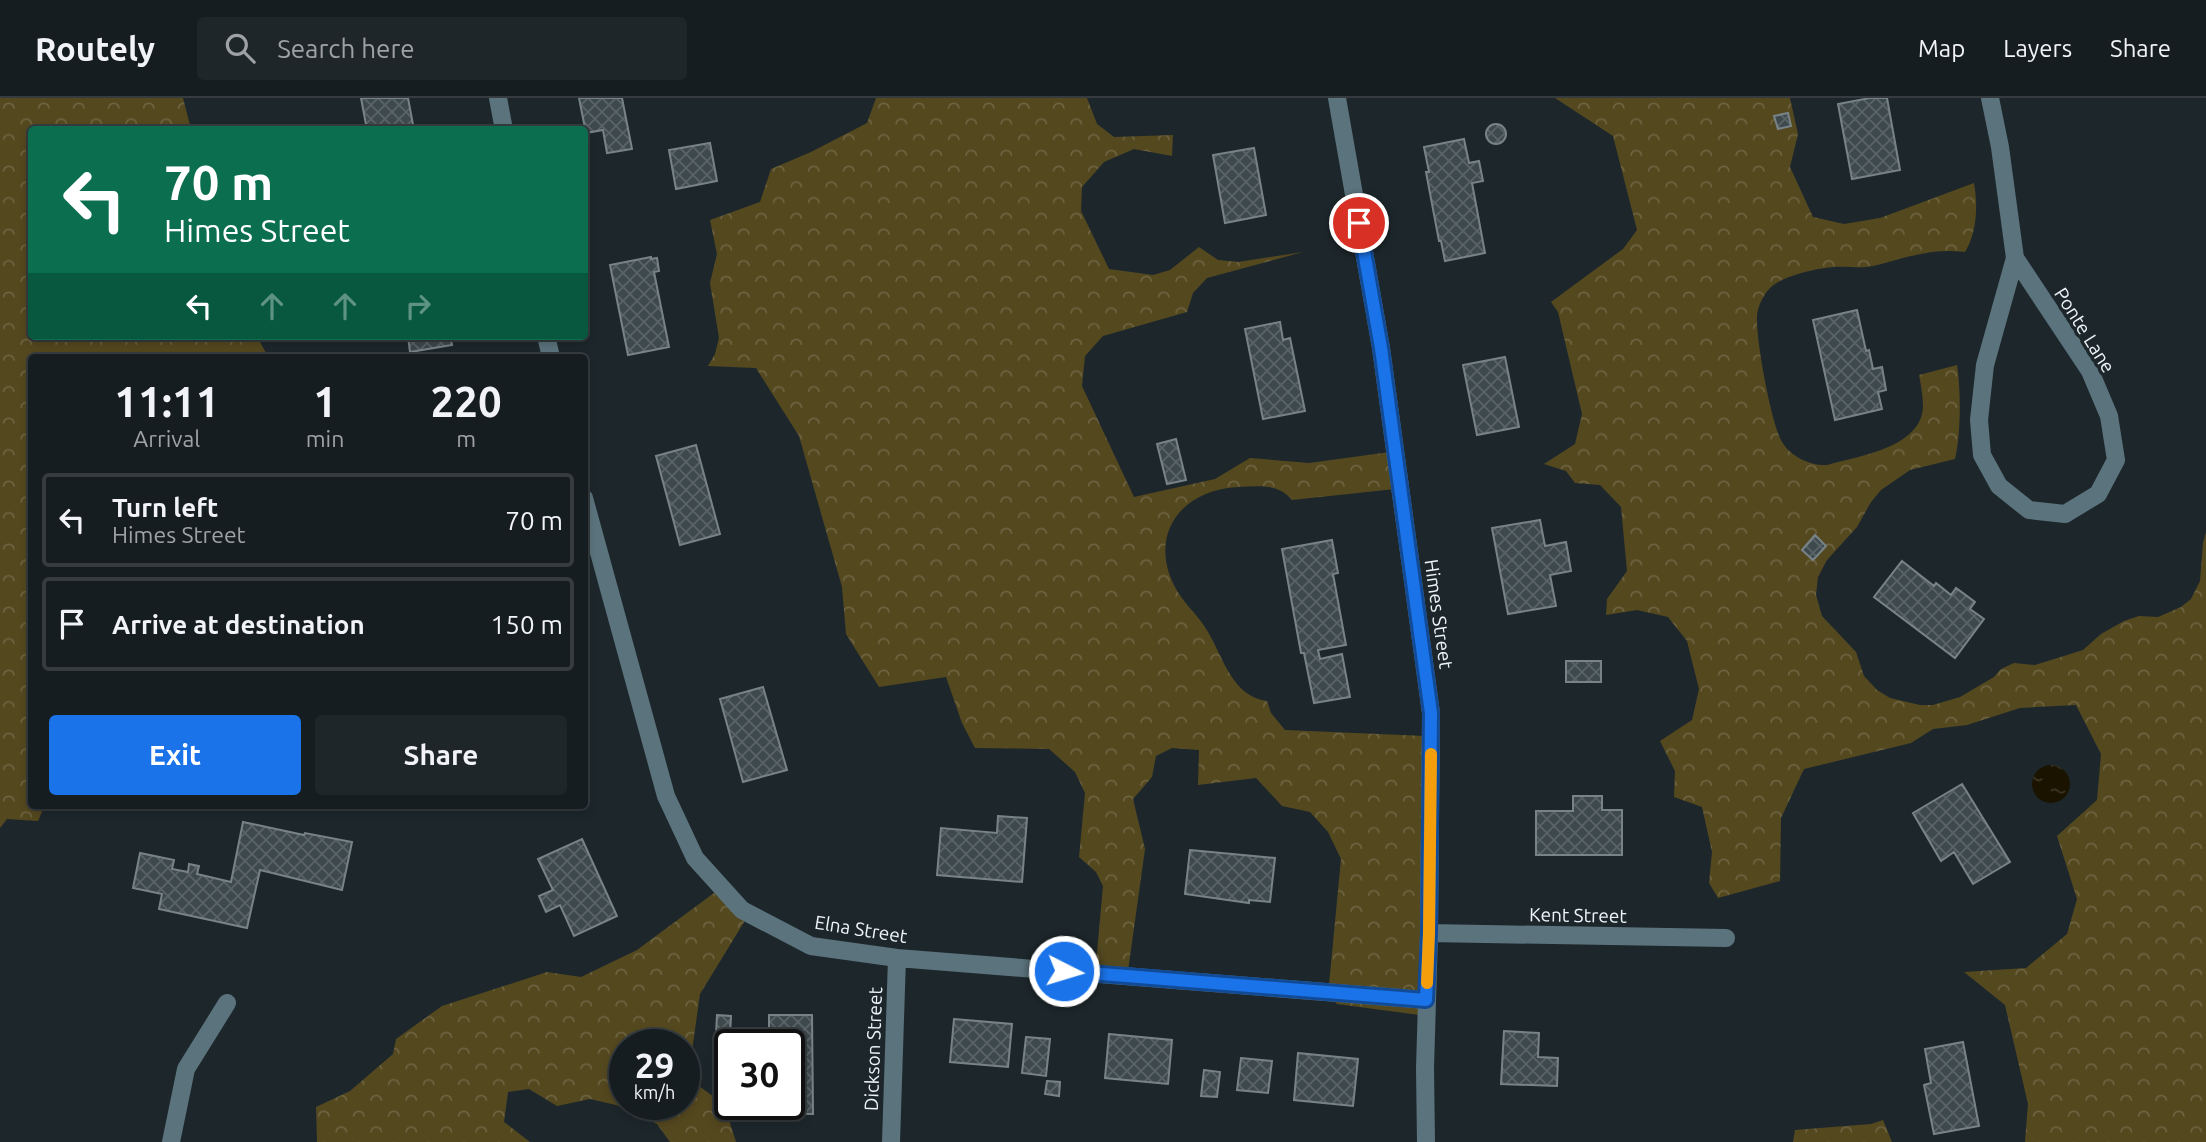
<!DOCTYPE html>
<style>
body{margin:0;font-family:Ubuntu,sans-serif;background:#1f2629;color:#f1f3f6;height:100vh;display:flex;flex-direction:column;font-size:26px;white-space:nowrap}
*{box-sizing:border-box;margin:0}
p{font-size:23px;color:#9ea2a5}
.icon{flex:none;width:38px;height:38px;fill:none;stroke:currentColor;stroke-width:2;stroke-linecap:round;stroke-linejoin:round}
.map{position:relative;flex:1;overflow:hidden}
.drawer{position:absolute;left:28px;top:256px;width:560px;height:455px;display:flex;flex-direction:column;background:#161d20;border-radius:7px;box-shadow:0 4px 10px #0003,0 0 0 2px #353b3e}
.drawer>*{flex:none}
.top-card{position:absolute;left:28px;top:28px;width:560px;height:214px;border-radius:7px;box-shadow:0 4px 10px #0003,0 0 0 2px #353b3e;background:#0b6e4f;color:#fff;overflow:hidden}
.speed{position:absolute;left:609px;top:931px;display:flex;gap:14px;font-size:35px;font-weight:700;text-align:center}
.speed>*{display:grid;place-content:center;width:91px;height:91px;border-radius:50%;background:#161d20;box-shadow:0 4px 10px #0003,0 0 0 2px #353b3e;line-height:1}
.speed small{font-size:18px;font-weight:400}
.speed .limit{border:4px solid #111;border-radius:10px;background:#fff;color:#111}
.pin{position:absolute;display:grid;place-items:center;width:60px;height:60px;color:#fff;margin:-30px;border:4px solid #fff;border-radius:50%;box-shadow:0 2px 7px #0007}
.me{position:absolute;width:77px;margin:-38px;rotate:95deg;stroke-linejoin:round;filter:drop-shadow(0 0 5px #0008)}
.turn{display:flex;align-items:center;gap:24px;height:147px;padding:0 21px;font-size:32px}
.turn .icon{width:91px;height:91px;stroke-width:2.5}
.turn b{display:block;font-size:49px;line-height:60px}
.lanes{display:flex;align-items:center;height:66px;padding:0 21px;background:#0003;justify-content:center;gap:35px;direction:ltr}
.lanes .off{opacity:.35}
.eta{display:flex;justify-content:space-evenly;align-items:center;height:119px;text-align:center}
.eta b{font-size:42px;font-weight:700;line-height:49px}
.action{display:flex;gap:14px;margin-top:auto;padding:14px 21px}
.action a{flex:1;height:80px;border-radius:7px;background:#1a73e8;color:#fff;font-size:28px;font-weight:700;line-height:80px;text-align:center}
.action a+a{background:#1f2629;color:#f1f3f6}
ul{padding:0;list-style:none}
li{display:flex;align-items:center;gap:21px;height:94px;margin:0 14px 10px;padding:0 7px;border:4px solid #353b3e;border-radius:7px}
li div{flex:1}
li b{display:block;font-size:26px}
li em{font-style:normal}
header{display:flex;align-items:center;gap:42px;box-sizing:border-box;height:98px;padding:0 35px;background:#161d20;border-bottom:2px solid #353b3e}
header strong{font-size:33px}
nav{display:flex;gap:38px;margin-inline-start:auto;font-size:24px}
.search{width:490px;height:63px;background:#1f2629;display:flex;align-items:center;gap:18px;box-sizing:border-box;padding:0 24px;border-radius:7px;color:#9ea2a5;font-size:26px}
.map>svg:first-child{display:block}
</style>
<header>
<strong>Routely</strong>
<div class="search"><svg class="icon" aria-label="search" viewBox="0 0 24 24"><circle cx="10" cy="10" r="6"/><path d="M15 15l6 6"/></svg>Search here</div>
<nav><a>Map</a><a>Layers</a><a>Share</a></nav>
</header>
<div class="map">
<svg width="2206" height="1044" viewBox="0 0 2206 1044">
<defs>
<pattern id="forest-crowns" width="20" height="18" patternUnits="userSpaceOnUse" patternTransform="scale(1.75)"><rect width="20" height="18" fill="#54481f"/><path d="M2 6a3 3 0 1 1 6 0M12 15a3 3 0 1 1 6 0" fill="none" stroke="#6d6340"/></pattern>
<pattern id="water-ripples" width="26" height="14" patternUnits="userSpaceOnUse" patternTransform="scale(1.75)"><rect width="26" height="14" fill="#1a1300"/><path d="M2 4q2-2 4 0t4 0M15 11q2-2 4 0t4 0" fill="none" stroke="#3c3626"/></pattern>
<pattern id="building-cross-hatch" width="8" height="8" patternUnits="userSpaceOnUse" patternTransform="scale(1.75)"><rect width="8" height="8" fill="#3e494d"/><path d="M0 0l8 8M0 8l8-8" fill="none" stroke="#5a6467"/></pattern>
</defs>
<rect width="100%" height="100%" fill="#1d272b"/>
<path fill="url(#forest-crowns)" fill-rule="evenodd" d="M 0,0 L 183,0 L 191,31 L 32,32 L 32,238 L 257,238 L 268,259 L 32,259 L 32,707 L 45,707 L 38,723 L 7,721 L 0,730 Z
M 876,0 L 1087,0 L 1097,26 L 1114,39 L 1173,37 L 1172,58 L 1134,51 L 1104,64 L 1082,89 L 1081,113 L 1109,171 L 1153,177 L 1170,172 L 1199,149 L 1218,162 L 1238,164 L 1303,154 L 1207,180 L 1193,195 L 1187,214 L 1103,238 L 1085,258 L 1082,288 L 1134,399 L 1215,381 L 1250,360 L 1309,365 L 1390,354 L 1395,391 L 1292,402 C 1278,385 1258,388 1238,389 C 1180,392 1147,438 1176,491 C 1185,507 1199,518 1208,534 C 1224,561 1232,598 1267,603 L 1271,615 L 1285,632 L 1425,638 L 1427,918 L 1337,906 L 1328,897 L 1341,761 L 1328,734 L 1310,714 L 1282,708 L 1256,680 L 1198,687 L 1199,652 L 1172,650 L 1156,658 L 1152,679 L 1133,701 L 1145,751 L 1127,880 L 1095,877 L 1103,788 L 1096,774 L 1079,759 L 1085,695 L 1075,674 L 1049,651 L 975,650 L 962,625 L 946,579 L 879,589 L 846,536 L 842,489 L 799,338 L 756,270 L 708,268 L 715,256 L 719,240 L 710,185 L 717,156 L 710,122 L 760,104 L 771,71 L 811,54 L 867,25 Z
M 1555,0 L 1790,0 L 1798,36 L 1790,69 L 1813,119 L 1844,126 L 1880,120 L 1974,85 C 1978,108 1977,134 1965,154 C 1939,151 1917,156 1892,163 C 1884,165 1875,168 1866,169 C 1856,170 1845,168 1834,169 C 1818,170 1781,178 1770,190 C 1763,197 1757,210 1757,219 C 1756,242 1771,325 1782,344 C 1791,359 1811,368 1827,367 C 1858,358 1921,350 1923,309 C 1923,299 1921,287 1919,277 L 1957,267 C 1961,292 1961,337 1955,361 L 1910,372 L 1881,392 L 1871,404 L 1857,429 L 1827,462 L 1818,479 L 1816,497 L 1822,518 L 1856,554 L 1864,578 L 1877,592 L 1890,600 L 1920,607 L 1933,607 L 1960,599 L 1994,579 L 2001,571 L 2014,565 L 2035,567 L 2083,552 L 2101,536 L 2124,523 L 2139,518 L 2158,519 L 2181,509 L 2191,501 L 2200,483 L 2203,445 L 2206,434 L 2206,1044 L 2025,1044 L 2028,1006 L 2005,907 L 1964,874 L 2026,870 L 2067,836 L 2077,801 L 2057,738 L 2097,702 L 2101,656 L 2076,607 L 2020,610 L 1967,627 L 1933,631 L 1911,645 L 1804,671 L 1781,720 L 1780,783 L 1718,800 L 1709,785 L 1712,754 L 1702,709 L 1674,699 L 1675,673 L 1660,643 L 1692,622 L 1699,591 L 1687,543 L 1668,519 L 1637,512 L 1606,517 L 1607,501 L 1627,473 L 1621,409 L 1600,387 L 1575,385 L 1566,373 L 1544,366 L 1575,346 L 1582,316 L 1558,214 L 1551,204 L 1623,151 L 1637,132 L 1613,38 Z
M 718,792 L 749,816 L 700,896 L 689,974 L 696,986 L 724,1006 L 736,1044 L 670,1044 L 657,1026 L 616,1007 L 590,1001 L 557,1008 L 529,991 L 508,994 L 504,1024 L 530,1044 L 317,1044 L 316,1009 L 350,993 L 393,956 L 396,941 L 442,908 L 547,874 L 581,879 L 637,852 ZM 625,947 L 684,947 L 684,1006 L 625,1006 Z
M 1883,1022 L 1892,1044 L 1793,1044 L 1795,1032 L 1871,1026 Z"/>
<path fill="url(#water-ripples)" d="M2032 686a19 19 0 1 1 38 0a19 19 0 1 1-38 0Z"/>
<path fill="url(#building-cross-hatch)" stroke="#788388" stroke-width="2" d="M 361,0 L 408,0 L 414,32 L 367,32 Z
M 579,0 L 622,0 L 632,51 L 607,55 L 603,32 L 586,35 Z
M 1870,0 L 1887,0 L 1900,72 L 1852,81 L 1838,6 Z
M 1788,15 L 1791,28 L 1778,31 L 1774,18 Z
M1486 36a10 10 0 1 1 20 0a10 10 0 1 1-20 0Z
M 1464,41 L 1469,65 L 1479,63 L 1483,83 L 1472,85 L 1485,155 L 1445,163 L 1441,143 L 1439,143 L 1426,74 L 1429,74 L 1424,49 Z
M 710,45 L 717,83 L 676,91 L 669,52 Z
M 1254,50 L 1266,117 L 1225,125 L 1213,57 Z
M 651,159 L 651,161 L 657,160 L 659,173 L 654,174 L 669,249 L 628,257 L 610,167 Z
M 1857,212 L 1866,253 L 1869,252 L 1873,271 L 1882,269 L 1886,292 L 1878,294 L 1882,311 L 1835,322 L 1813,222 Z
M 1280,224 L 1283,242 L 1290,240 L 1305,313 L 1263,321 L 1245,231 Z
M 408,238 L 450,238 L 452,247 L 410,254 Z
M 1505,259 L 1519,329 L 1477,337 L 1463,267 Z
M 1176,341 L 1186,382 L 1167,386 L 1157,346 Z
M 696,347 L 720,436 L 680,447 L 656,358 Z
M 1540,422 L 1545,448 L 1566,444 L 1571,473 L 1550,477 L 1556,508 L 1508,516 L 1492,430 Z
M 1815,437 L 1826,448 L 1813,462 L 1802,452 Z
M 1332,442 L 1338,475 L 1333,476 L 1346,547 L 1318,552 L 1320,561 L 1342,556 L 1350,599 L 1314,605 L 1304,555 L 1301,555 L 1282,451 Z
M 1902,463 L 1934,488 L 1936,485 L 1951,497 L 1956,490 L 1975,504 L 1970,511 L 1984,521 L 1955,560 L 1874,499 Z
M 1566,563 L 1601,563 L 1601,584 L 1566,584 Z
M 763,589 L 787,672 L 743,684 L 720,601 Z
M 1962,686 L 2010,764 L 1973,786 L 1954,754 L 1941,763 L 1913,715 Z
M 1573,698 L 1602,698 L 1602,712 L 1622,712 L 1622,757 L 1536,757 L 1536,713 L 1573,713 Z
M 998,718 L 1027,720 L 1022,784 L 937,777 L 941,730 L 997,735 Z
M 243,724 L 304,737 L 305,735 L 352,744 L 342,792 L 260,772 L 247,830 L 159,811 L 162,796 L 133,790 L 140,755 L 174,762 L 172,771 L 188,774 L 189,766 L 199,768 L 197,776 L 231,784 Z
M 582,741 L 617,818 L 574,838 L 560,807 L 546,814 L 539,798 L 553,792 L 538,761 Z
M 1190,752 L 1275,760 L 1270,804 L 1249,802 L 1249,805 L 1185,796 Z
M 717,917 L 731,918 L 730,937 L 716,936 Z
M 769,917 L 812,917 L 813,1016 L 757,1015 L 757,1006 L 789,1006 L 789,947 L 769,947 Z
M 954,921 L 1012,926 L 1008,969 L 950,964 Z
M 1504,933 L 1539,935 L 1538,959 L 1558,960 L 1557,988 L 1501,986 Z
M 1109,936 L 1172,942 L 1168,986 L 1105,980 Z
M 1026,939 L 1050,941 L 1046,978 L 1022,975 Z
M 1963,944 L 1979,1028 L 1934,1036 L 1924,987 L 1931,985 L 1925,951 Z
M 1298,955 L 1358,961 L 1353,1008 L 1294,1002 Z
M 1241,960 L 1272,963 L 1268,995 L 1237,992 Z
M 1204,972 L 1220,974 L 1217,999 L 1201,998 Z
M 1047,983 L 1060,984 L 1059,998 L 1045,996 Z"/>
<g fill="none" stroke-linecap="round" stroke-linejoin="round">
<path stroke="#5b737d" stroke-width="18" d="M 171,1044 L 186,971 L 227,905"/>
<path stroke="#5b737d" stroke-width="18" d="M 498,0 L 504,32
M 1337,0 L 1381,250 L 1431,615 L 1429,835 L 1425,970 L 1426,1044
M 1990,0 L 2000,49 L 2015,160 L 1985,267 L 1979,322 L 1982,357 L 1999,388 L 2029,412 L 2065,416 L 2098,396 L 2116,362 L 2109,318 L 2090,273 L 2015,160
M 546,238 L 551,259
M 584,400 L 666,698 L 695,760 L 742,812 L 811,848 L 897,860 L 1426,902
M 1429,835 L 1726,840
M 891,1044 L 897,860"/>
</g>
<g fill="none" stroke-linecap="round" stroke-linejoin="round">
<g stroke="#114b97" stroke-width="18">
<path id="route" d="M 1064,873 L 1426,902 L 1429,835 L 1431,615 L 1381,250 L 1359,125"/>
</g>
<use href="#route" stroke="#1a73e8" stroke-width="12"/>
<path stroke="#f59e0b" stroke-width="12" d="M 1427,885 L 1429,835 L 1431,656"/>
</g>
<g text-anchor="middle" stroke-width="7" stroke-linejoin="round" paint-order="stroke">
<g font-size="19" fill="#edf4f7" stroke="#1d272b">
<text transform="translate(2085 232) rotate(58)" y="7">Ponte Lane</text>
<text transform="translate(1439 516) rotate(82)" y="7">Himes Street</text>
<text transform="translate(1578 817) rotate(1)" y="7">Kent Street</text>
<text transform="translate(861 831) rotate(9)" y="7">Elna Street</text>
<text transform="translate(873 951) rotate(-88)" y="7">Dickson Street</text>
</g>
</g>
</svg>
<div class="speed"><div>29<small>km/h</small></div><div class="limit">30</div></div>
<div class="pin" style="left:1359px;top:125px;background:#d93025"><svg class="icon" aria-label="arrive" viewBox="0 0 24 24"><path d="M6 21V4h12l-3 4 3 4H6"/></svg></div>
<svg class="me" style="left:1064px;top:873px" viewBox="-20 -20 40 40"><circle r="17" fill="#1a73e8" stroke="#fff" stroke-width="3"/><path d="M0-11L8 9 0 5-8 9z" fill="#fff"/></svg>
<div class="top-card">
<div class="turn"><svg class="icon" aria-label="left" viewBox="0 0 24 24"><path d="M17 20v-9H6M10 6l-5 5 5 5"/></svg><div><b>70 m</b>Himes Street</div></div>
<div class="lanes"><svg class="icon" aria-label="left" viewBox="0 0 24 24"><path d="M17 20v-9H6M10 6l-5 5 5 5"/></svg><svg class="icon off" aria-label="ahead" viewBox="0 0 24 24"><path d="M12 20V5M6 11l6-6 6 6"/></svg><svg class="icon off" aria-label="ahead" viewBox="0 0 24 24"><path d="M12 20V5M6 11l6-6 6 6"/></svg><svg class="icon off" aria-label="right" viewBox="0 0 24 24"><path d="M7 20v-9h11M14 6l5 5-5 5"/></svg></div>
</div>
<section class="drawer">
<div class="eta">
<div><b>11:11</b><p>Arrival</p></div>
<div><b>1</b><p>min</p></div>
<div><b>220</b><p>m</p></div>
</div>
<ul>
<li><svg class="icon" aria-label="left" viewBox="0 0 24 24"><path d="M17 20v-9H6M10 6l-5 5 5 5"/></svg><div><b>Turn left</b><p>Himes Street</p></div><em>70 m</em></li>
<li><svg class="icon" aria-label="arrive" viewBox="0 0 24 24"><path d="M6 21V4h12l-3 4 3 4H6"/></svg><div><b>Arrive at destination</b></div><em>150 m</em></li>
</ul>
<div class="action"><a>Exit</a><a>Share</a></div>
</section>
</div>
